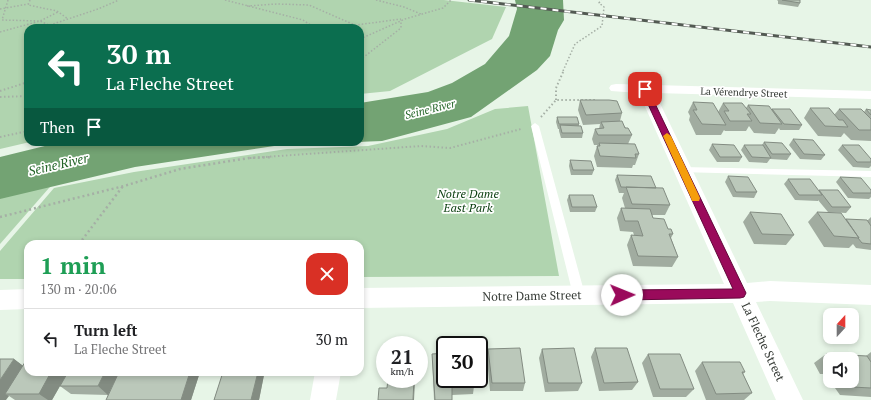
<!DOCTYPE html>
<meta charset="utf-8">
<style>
body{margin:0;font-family:"PT Serif",serif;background:#f2f2f2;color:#202124;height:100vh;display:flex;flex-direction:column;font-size:15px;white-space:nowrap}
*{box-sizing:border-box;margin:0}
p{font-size:13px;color:#757577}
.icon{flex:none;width:22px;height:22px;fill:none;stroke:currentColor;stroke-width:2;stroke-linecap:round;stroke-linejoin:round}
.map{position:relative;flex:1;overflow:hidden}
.side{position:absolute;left:24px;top:240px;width:340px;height:136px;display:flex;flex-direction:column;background:#fff;border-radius:12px;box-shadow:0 2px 6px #0003}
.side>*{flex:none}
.banner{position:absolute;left:24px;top:24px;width:340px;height:122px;border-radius:12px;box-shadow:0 2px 6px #0003;background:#0b6e4f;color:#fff;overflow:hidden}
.needle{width:26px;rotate:21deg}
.fabs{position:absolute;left:823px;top:308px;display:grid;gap:8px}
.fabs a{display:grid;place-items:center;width:36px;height:36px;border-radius:8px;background:#fff;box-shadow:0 2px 6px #0003;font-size:20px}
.speed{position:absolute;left:376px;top:336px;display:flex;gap:8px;font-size:20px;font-weight:700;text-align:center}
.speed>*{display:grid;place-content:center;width:52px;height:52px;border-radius:50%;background:#fff;box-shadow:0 2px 6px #0003;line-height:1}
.speed small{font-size:10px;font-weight:400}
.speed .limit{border:2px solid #111;border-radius:6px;background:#fff;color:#111}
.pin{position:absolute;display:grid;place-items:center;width:34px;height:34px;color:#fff;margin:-17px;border-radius:8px;box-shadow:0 2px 6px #0006}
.me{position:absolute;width:44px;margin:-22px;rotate:89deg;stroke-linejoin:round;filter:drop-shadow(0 0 3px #0008)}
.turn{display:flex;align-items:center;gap:14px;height:84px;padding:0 16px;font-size:18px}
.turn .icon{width:52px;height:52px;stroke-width:2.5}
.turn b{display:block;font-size:28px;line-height:34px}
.then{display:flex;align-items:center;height:38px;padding:0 16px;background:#0003;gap:8px;font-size:15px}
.round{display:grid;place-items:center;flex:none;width:42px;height:42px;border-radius:12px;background:#f2f2f2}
.overview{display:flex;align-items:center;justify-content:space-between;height:68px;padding:0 16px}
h1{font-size:24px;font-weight:600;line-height:30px;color:#1e9e55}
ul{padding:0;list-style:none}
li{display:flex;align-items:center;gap:12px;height:60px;padding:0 16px;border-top:1px solid #e0e0e0}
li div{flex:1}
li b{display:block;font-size:15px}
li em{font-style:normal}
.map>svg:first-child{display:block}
</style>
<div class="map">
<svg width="871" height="400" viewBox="0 0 871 400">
<rect width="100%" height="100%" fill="#e7f5e7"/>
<path fill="#b0d4af" d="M 0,0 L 444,0 L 506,7 L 492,39 L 390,91 L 360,94 L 360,28 L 28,28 L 28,142 L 30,142 L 0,149 Z
M 528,106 L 559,276 L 360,277 L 360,244 L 28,244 L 28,279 L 0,279 L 0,251 L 54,188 L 134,172 L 287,149 L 368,146 L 447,129 L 495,109 Z
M 56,180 L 0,244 L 0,195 Z"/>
<path fill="#73a373" d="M 515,0 L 563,0 L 564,20 L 558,30 L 550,56 L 537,70 L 471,117 L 382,141 L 281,145 L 135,167 L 0,199 L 0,157 L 61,142 L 360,142 L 360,103 L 428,92 L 452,83 L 485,64 L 509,36 L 517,9 Z"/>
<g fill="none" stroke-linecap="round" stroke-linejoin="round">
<path stroke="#a5afa5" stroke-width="1.5" stroke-dasharray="1.5 2" stroke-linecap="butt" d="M 8,0 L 2,20 L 40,21 L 55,28
M 30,0 L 28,5 L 57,11 L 68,19
M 225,0 L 303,20 L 315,28
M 376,0 L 404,7 L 421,14
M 247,6 L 277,4 L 309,5 L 357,26
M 0,9 L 28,4
M 50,25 L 98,9 L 119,0
M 334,28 L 401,19
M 0,32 L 40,21 L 58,12
M 360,39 L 405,19 L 443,8 L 451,0
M 360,60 L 401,28 L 401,20
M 563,71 L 575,44 L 602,26 L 604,7 L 599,3 L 601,0"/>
<path stroke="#a5afa5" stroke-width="2" stroke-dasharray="1.5 2.5" stroke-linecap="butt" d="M 0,91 L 28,82
M 0,97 L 28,96
M 556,100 L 556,88 L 564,70
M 541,117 L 556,100 L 596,100
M 0,137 L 28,131
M 250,158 L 421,146 L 450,148 L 521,129"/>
<path stroke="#a5afa5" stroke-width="2.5" stroke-dasharray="2 3" stroke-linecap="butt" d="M 0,217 L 124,186 L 180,169 L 249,158 L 273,157
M 79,244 L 123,186"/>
<path fill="#fff" fill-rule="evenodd" d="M 535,123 L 539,126 L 585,295 L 583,299 L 579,300 L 575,299 L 573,295 L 531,126 Z
M 682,167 L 871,171 L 871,177 L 679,172 L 677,170 Z"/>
<path fill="#fff" fill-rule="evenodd" d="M 616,84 L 871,91 L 871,99 L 655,93 L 747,283 L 770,281 L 871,285 L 871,305 L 770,301 L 756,302 L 803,400 L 776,400 L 733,303 L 360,308 L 360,288 L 724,284 L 639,93 L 611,91 L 609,88 L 611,85 Z
M 28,289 L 28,309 L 0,310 L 0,290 Z
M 315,372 L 341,372 L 336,400 L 310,400 Z"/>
<g stroke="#535a53" stroke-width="3">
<path id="rail" d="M 469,0 L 871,47"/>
</g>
<use href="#rail" stroke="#fff" stroke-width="2" stroke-dasharray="6" stroke-linecap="butt"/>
</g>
<path fill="#a1aca0" d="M 777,0 L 800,0 L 800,3 L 798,7 L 778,4 L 778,1 Z
M 580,100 L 622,113 L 620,121 L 632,135 L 628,144 L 639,154 L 635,165 L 633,165 L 632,168 L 597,167 L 594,156 L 597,146 L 598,145 L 594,145 L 592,139 L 595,129 L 599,129 L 600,124 L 583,125 L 578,110 Z
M 693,102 L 718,112 L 723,103 L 746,108 L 748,105 L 772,110 L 772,109 L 802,125 L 799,130 L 780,130 L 779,128 L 775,134 L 754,133 L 749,126 L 746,131 L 725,131 L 724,130 L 721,135 L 696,135 L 689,120 L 690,116 L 688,112 Z
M 810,108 L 834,115 L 839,109 L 864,112 L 866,109 L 871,110 L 871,141 L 851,140 L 844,133 L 841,137 L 818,136 L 804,118 Z
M 557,117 L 579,124 L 579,126 L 583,133 L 582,138 L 561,138 L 559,131 L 559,129 L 558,129 L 556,122 Z
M 793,139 L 825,155 L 821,160 L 800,159 L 789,145 Z
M 764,142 L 791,154 L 787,160 L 770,159 L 767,163 L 749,162 L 741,150 L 744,145 L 762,145 Z
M 712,144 L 742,157 L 739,162 L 717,162 L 709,150 Z
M 842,145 L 871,159 L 871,166 L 869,168 L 853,167 L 838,150 Z
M 570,160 L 594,170 L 592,175 L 571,175 L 569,166 Z
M 617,175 L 656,188 L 670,205 L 665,215 L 652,215 L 653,218 L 668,229 L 673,234 L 671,238 L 678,257 L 672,267 L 633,266 L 627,245 L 631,235 L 634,235 L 633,232 L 620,231 L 617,218 L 621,208 L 625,208 L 622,198 L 624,193 L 619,193 L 615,180 Z
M 728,176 L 757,192 L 754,198 L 733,197 L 725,182 Z
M 840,177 L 871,190 L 871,197 L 869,199 L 848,198 L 836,182 Z
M 788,179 L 819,191 L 819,190 L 851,207 L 846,213 L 828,212 L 818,200 L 818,201 L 795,200 L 784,184 Z
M 569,195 L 597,207 L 595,212 L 570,212 L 567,200 Z
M 750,212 L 794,235 L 786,245 L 754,244 L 743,222 Z
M 817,212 L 846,219 L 867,221 L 871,217 L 871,250 L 856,248 L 853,244 L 849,248 L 824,247 L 808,222 Z
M 595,348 L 638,382 L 632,390 L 599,391 L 591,357 Z
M 488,349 L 525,383 L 523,391 L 490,391 L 487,358 Z
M 542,349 L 582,383 L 578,391 L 545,392 L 539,358 Z
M 871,352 L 871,397 L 840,395 L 830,381 L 852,381 L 852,359 L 830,359 L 830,377 L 828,374 L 820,374 L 814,363 L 826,354 L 866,356 Z
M 432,354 L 474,386 L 473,394 L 452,395 L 452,400 L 434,400 Z
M 648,354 L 694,389 L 686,397 L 653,397 L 642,363 Z
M 14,359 L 23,366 L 28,372 L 200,372 L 191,400 L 106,400 L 108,395 L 71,394 L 60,386 L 52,400 L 15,400 L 9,396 L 0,400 Z
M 702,362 L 745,372 L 743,374 L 752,393 L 744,400 L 706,400 L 695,371 Z
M 223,372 L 272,372 L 271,375 L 264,375 L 259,400 L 214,400 Z"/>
<path fill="#838c82" d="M 14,359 L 26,368 L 5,394 L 9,396 L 6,400 L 0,400 L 0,380 Z
M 51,372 L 68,372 L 52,400 L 48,400 L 39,394 Z
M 105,372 L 119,372 L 108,395 L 98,386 Z
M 190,372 L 200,372 L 191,400 L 181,400 Z
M 258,372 L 262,372 L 264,375 L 259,400 L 251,400 Z
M 414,379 L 415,379 L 414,400 L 413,400 Z"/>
<path fill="#bbc8ba" stroke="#838c82" d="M 782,0 L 800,0 L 800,3 Z
M 580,100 L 609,100 L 617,101 L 622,113 L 586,115 Z
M 693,102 L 713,103 L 726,125 L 702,124 L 693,110 L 697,110 Z
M 723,103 L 742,103 L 751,114 L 747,114 L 752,121 L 730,121 L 724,111 L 729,111 Z
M 748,105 L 769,106 L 782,124 L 760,123 Z
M 810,108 L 829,108 L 839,120 L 843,120 L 848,127 L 825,126 Z
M 772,109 L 790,109 L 802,125 L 784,124 Z
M 839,109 L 861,109 L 871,119 L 871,130 L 859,130 Z
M 866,109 L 871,110 L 871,115 Z
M 557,117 L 577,117 L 579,124 L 559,124 Z
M 622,121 L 625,128 L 628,128 L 632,135 L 598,135 L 595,129 L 604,128 L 601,122 Z
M 560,125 L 581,126 L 583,133 L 562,133 Z
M 793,139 L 813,140 L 825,155 L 804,154 Z
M 764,142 L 782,143 L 791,154 L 772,154 Z
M 599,143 L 635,144 L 639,154 L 635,154 L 636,158 L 600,156 L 597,146 L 600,146 Z
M 712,144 L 734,145 L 742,157 L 720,157 Z
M 744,145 L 763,145 L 771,158 L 752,157 Z
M 842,145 L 859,145 L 871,159 L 871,162 L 857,162 Z
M 570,160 L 591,161 L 594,170 L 573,170 Z
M 617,175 L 651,176 L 656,188 L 621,187 Z
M 728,176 L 748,177 L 757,192 L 736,192 Z
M 840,177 L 861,178 L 871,190 L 871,193 L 853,193 Z
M 788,179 L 810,179 L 822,195 L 799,195 Z
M 626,187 L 663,188 L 670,205 L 632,204 Z
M 819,190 L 838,190 L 851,207 L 832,207 Z
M 569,195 L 593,195 L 597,207 L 572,207 Z
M 621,208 L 650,209 L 653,218 L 664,219 L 668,229 L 671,229 L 673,234 L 669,234 L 678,257 L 638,256 L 631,235 L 643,236 L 638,221 L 625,221 Z
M 750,212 L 781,214 L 794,235 L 762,234 Z
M 817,212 L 841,213 L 859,238 L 834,236 Z
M 846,219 L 867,220 L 871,226 L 871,244 L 862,243 L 858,238 L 859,238 Z
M 520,348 L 525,383 L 492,383 L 488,349 Z
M 574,348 L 582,383 L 548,383 L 542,349 Z
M 595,348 L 627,348 L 638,382 L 604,383 Z
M 445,353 L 445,379 L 474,379 L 474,386 L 452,387 L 452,400 L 435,400 L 432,354 Z
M 648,354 L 680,354 L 694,389 L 660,389 Z
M 826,354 L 867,356 L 871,362 L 871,388 L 852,387 L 848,381 L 852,381 L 852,359 L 830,359 L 830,362 Z
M 0,359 L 14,359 L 0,380 Z
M 27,359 L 28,359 L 28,372 L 51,372 L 39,394 L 5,394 Z
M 702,362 L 740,362 L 745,372 L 742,372 L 752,393 L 716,394 Z
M 68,372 L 105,372 L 98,386 L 60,386 Z
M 119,372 L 190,372 L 181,400 L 106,400 Z
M 223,372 L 258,372 L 251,400 L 214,400 Z
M 388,379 L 414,379 L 413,400 L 378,400 L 379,388 L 387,388 Z"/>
<path fill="#9a0a5b" stroke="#64063b" d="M 645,86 L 648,89 L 746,293 L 744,297 L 740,298 L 622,300 L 618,298 L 617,295 L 618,292 L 622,290 L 733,289 L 641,89 Z"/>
<path fill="#f59e0b" d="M 667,133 L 671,136 L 700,198 L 699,201 L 692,201 L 691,198 L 663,136 Z"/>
<g text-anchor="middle" stroke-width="3.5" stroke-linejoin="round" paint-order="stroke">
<g font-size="10" fill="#363b36" stroke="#fff">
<text transform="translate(744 92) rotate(2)" y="4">La Vérendrye Street</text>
</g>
<g font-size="11" font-style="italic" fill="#236528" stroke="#fff">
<text transform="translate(430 109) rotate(-14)" y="4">Seine River</text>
</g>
<g font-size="12" font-style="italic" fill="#0e4213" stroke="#fff">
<text x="468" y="198">Notre Dame<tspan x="468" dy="14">East Park</tspan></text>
</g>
<g font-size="12" fill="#363b36" stroke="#fff">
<text transform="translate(532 296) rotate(-1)" y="4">Notre Dame Street</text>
<text transform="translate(763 342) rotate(65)" y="4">La Fleche Street</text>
</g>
<g font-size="13" font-style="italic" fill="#236528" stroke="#fff">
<text transform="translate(58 164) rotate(-13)" y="5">Seine River</text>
</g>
</g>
</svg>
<div class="fabs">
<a><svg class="needle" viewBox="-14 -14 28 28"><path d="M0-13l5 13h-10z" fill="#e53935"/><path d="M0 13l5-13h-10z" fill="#757577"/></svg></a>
<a><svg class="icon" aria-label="sound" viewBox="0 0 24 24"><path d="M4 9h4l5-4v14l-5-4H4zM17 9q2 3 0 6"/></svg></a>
</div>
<div class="speed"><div>21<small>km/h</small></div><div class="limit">30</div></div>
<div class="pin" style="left:645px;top:89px;background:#d93025"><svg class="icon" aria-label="arrive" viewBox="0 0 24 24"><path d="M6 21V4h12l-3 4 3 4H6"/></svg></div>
<svg class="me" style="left:622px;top:295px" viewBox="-20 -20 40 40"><circle r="19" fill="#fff"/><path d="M0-13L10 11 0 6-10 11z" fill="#9a0a5b"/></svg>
<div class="banner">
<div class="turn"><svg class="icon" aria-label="left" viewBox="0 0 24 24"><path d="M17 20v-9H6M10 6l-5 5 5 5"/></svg><div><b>30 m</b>La Fleche Street</div></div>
<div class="then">Then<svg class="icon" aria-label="arrive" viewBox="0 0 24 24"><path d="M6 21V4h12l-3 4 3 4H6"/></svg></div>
</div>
<section class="side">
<div class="overview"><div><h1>1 min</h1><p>130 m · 20:06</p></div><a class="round" style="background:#d93025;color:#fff"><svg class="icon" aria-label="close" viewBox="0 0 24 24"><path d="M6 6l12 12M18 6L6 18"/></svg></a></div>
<ul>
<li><svg class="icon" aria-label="left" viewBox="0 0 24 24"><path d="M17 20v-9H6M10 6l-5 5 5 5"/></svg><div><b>Turn left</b><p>La Fleche Street</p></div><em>30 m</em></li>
</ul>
</section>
</div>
